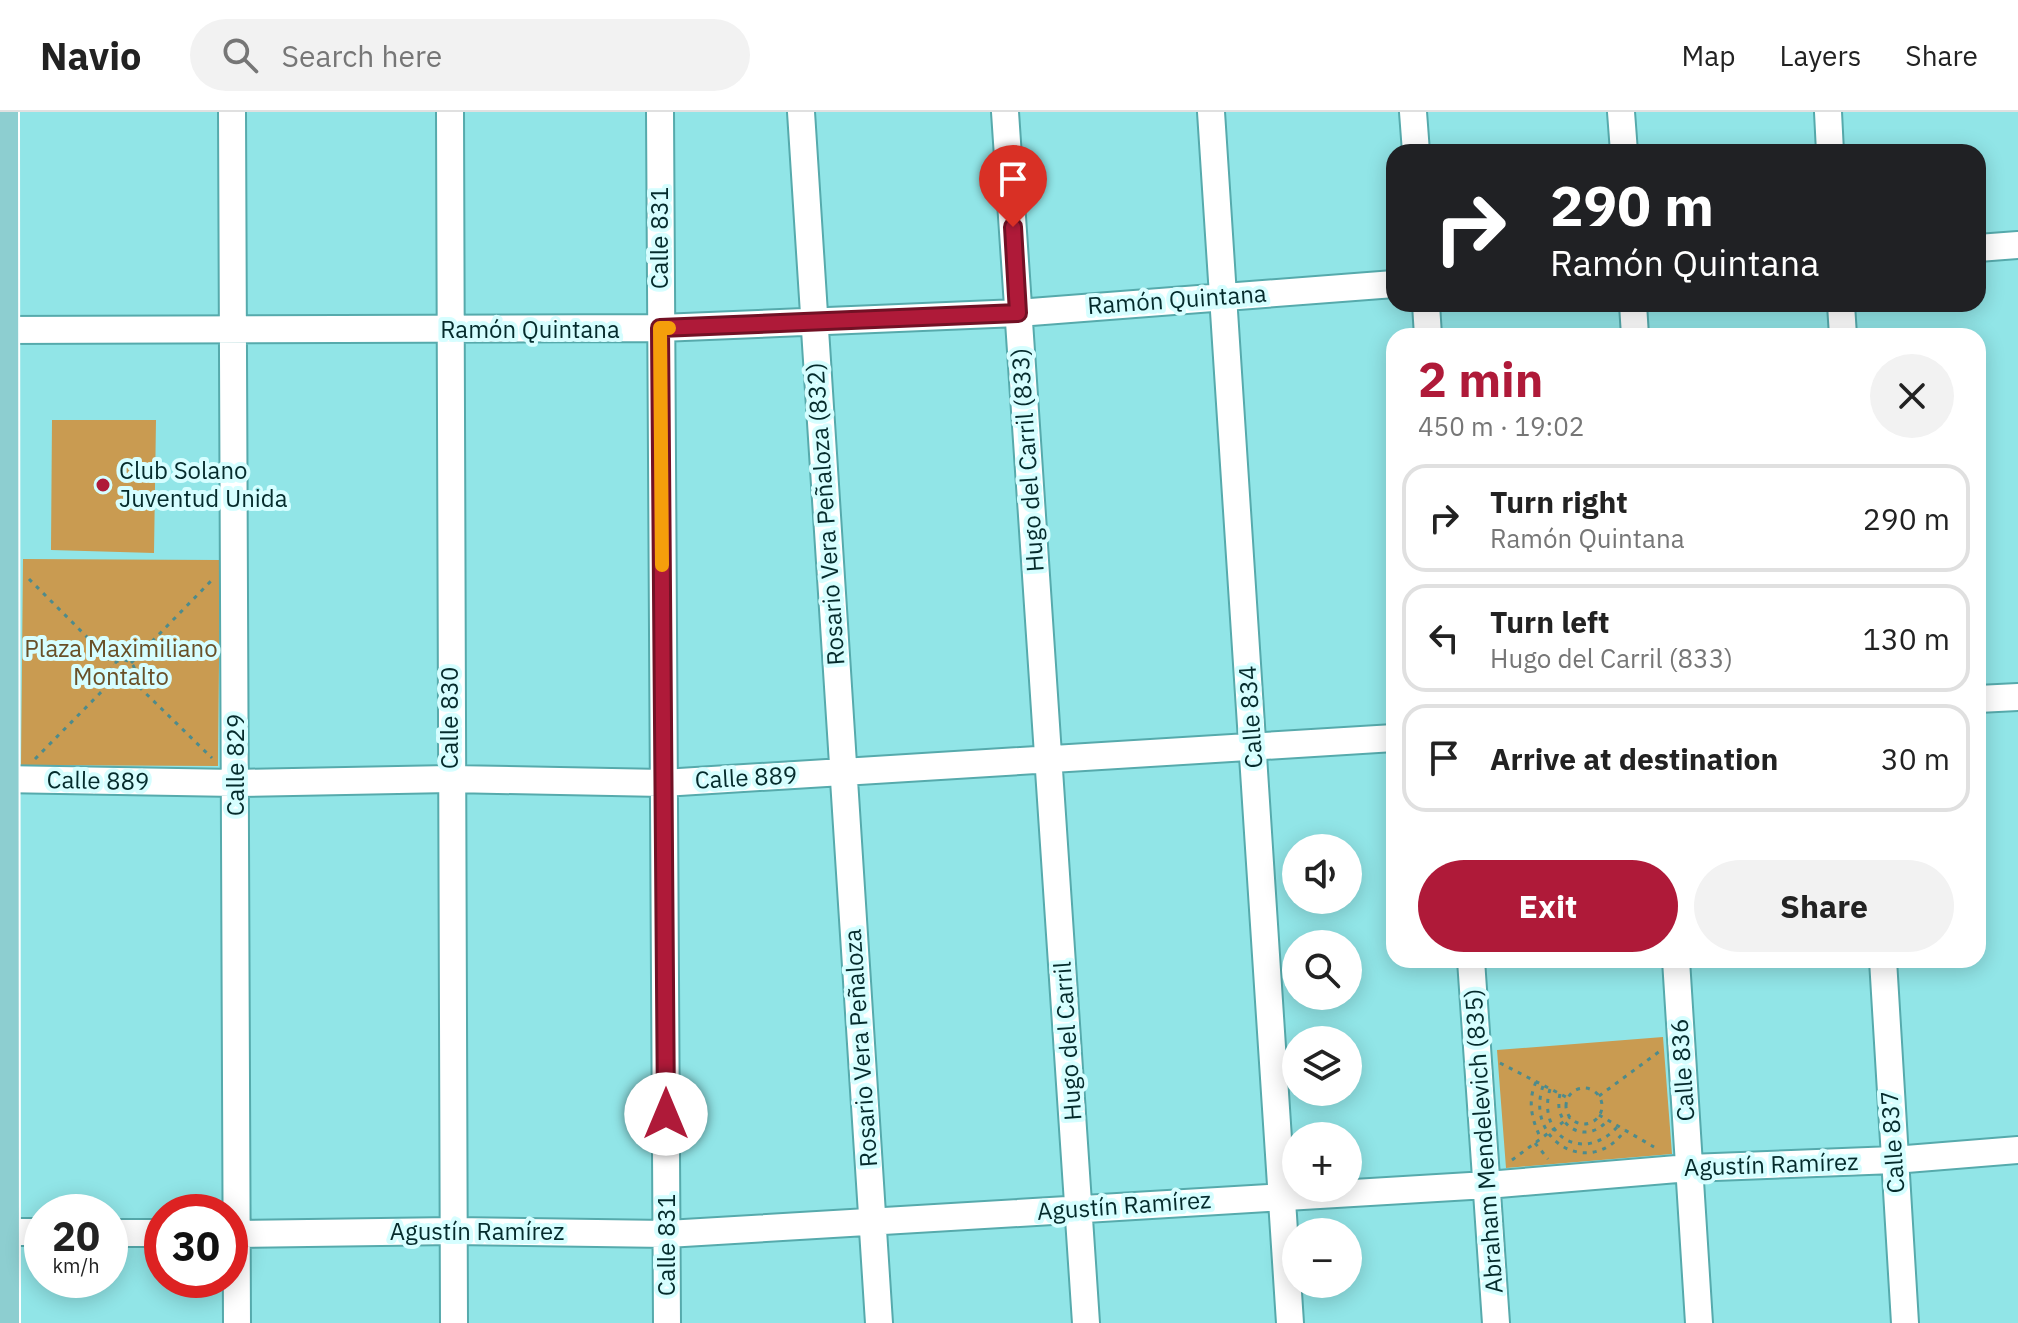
<!DOCTYPE html>
<meta charset="utf-8">
<style>
body{margin:0;font-family:"IBM Plex Sans",sans-serif;background:#f2f2f2;color:#222;height:100vh;display:flex;flex-direction:column;font-size:30px;white-space:nowrap}
*{box-sizing:border-box;margin:0}
p{font-size:26px;color:#767676}
.icon{flex:none;width:44px;height:44px;fill:none;stroke:currentColor;stroke-width:2;stroke-linecap:round;stroke-linejoin:round}
.map{position:relative;flex:1;overflow:hidden}
.side{position:absolute;left:1386px;top:216px;width:600px;height:640px;display:flex;flex-direction:column;background:#fff;border-radius:24px;box-shadow:0 4px 20px #0003}
.side>*{flex:none}
.banner{position:absolute;left:1386px;top:32px;width:600px;height:168px;border-radius:24px;box-shadow:0 4px 20px #0003;background:#202124;color:#fff;overflow:hidden}
.tools{position:absolute;left:1282px;top:722px;display:grid;gap:16px}
.tools a{display:grid;place-items:center;width:80px;height:80px;border-radius:50%;background:#fff;box-shadow:0 4px 20px #0003;font-size:40px}
.speed{position:absolute;left:24px;top:1082px;display:flex;gap:16px;font-size:40px;font-weight:700;text-align:center}
.speed>*{display:grid;place-content:center;width:104px;height:104px;border-radius:50%;background:#fff;box-shadow:0 4px 20px #0003;line-height:1}
.speed small{font-size:20px;font-weight:400}
.speed .limit{border:12px solid #d22;background:#fff;color:#111}
.pin{position:absolute;display:grid;place-items:center;width:68px;height:68px;color:#fff;margin:-82px -34px;border-radius:50% 50% 50% 0;rotate:-45deg;box-shadow:0 0 8px #0007}
.pin .icon{rotate:45deg}
.me{position:absolute;width:88px;margin:-44px;rotate:0deg;stroke-linejoin:round;filter:drop-shadow(0 0 6px #0008)}
.turn{display:flex;align-items:center;gap:28px;height:168px;padding:0 32px;font-size:36px}
.turn .icon{width:104px;height:104px;stroke-width:2.5}
.turn b{display:block;font-size:56px;line-height:68px}
.round{display:grid;place-items:center;flex:none;width:84px;height:84px;border-radius:42px;background:#f2f2f2}
.summary{display:flex;align-items:center;justify-content:space-between;height:136px;padding:0 32px}
h1{font-size:48px;font-weight:700;line-height:60px;color:#af1a39}
.button{display:flex;gap:16px;margin-top:auto;padding:16px 32px}
.button a{flex:1;height:92px;border-radius:48px;background:#af1a39;color:#fff;font-size:32px;font-weight:700;line-height:92px;text-align:center}
.button a+a{background:#f2f2f2;color:#222}
ul{padding:0;list-style:none}
li{display:flex;align-items:center;gap:24px;height:108px;margin:0 16px 12px;padding:0 16px;border:4px solid #e0e0e0;border-radius:24px}
li div{flex:1}
li b{display:block;font-size:30px}
li em{font-style:normal}
header{display:flex;align-items:center;gap:48px;box-sizing:border-box;height:112px;padding:0 40px;background:#fff;border-bottom:2px solid #e0e0e0}
header strong{font-size:38px}
nav{display:flex;gap:44px;margin-inline-start:auto;font-size:28px}
.search{width:560px;height:72px;background:#f2f2f2;display:flex;align-items:center;gap:20px;box-sizing:border-box;padding:0 28px;border-radius:44px;color:#767676;font-size:30px}
.map>svg:first-child{display:block}
</style>
<header>
<strong>Navio</strong>
<div class="search"><svg class="icon" aria-label="search" viewBox="0 0 24 24"><circle cx="10" cy="10" r="6"/><path d="M15 15l6 6"/></svg>Search here</div>
<nav><a>Map</a><a>Layers</a><a>Share</a></nav>
</header>
<div class="map">
<svg width="2018" height="1211" viewBox="0 0 2018 1211">
<rect width="100%" height="100%" fill="#91e5e7"/>
<path fill="#c99b51" d="M 52,308 L 156,308 L 154,441 L 51,438 Z
M 23,447 L 220,448 L 218,654 L 21,653 Z
M 1663,925 L 1672,1042 L 1506,1056 L 1497,938 Z"/>
<g fill="none" stroke-linecap="round" stroke-linejoin="round">
<g stroke="#56aaac" stroke-width="30">
<path id="minor" d="M 232,0 L 237,1211
M 450,0 L 454,1211
M 660,0 L 667,1211
M 801,0 L 879,1211
M 1005,0 L 1086,1211
M 1211,0 L 1290,1211
M 1413,0 L 1416,40
M 1621,0 L 1624,40
M 1828,0 L 1830,40
M 1978,136 L 2018,133
M 1426,192 L 1428,224
M 1633,192 L 1635,224
M 1841,192 L 1843,224
M 0,218 L 660,216 L 1018,201 L 1394,172
M 1978,587 L 2018,585
M 0,667 L 236,671 L 450,667 L 663,671 L 1394,626
M 1471,848 L 1496,1211
M 1676,848 L 1699,1211
M 1883,848 L 1905,1211
M 0,1120 L 42,1120
M 110,1121 L 162,1121
M 230,1122 L 453,1119 L 667,1122 L 1487,1073 L 1689,1056 L 1894,1048 L 2018,1038"/>
</g>
<g stroke="#fff" stroke-width="36">
<path id="major" d="M 2,0 L 3,1211"/>
</g>
<path stroke="#4d8b8c" stroke-width="3" stroke-dasharray="4 6" stroke-linecap="butt" d="M 29,467 L 114,552
M111 560a12 12 0 1 1 24 0a12 12 0 1 1-24 0Z
M 131,551 L 212,468
M 132,568 L 212,646
M 35,647 L 114,567
M 1500,951 L 1568,986
M 1536,970 C 1527,990 1532,1008 1541,1027
M 1543,974 C 1524,1030 1592,1067 1625,1018
M1566 994a18 18 0 1 1 36 0a18 18 0 1 1-36 0Z
M 1550,977 C 1536,1025 1585,1052 1618,1014
M 1560,982 C 1552,1013 1585,1034 1607,1009
M 1599,984 L 1660,939
M 1599,1003 L 1654,1035
M 1535,1031 L 1548,1047
M 1512,1048 L 1570,1005"/>
<use href="#minor" stroke="#fff" stroke-width="26"/>
<use href="#major" stroke="#8dced0" stroke-width="32"/>
</g>
<g fill="none" stroke-linecap="round" stroke-linejoin="round">
<g stroke="#721125" stroke-width="20">
<path id="route" d="M 666,1002 L 660,216 L 1018,201 L 1013,115"/>
</g>
<use href="#route" stroke="#af1a39" stroke-width="14"/>
<path stroke="#f59e0b" stroke-width="14" d="M 662,453 L 660,216 L 669,216"/>
</g>
<circle fill="#af1a39" stroke="#d6feff" stroke-width="3" cx="103" cy="373" r="8"/>
<g text-anchor="middle" stroke-width="8" stroke-linejoin="round" paint-order="stroke">
<g font-size="24" fill="#052b2c" stroke="#d6feff">
<text transform="translate(660 126) rotate(-90)" y="8">Calle 831</text>
<text transform="translate(1177 188) rotate(-4)" y="8">Ramón Quintana</text>
<text x="530" y="226">Ramón Quintana</text>
<text transform="translate(1028 348) rotate(-94)" y="8">Hugo del Carril (833)</text>
<text transform="translate(826 402) rotate(-94)" y="8">Rosario Vera Peñaloza (832)</text>
<text transform="translate(1251 605) rotate(-94)" y="8">Calle 834</text>
<text transform="translate(450 606) rotate(-90)" y="8">Calle 830</text>
<text transform="translate(236 653) rotate(-90)" y="8">Calle 829</text>
<text transform="translate(746 666) rotate(-3)" y="8">Calle 889</text>
<text transform="translate(98 669) rotate(1)" y="8">Calle 889</text>
<text transform="translate(1068 929) rotate(-94)" y="8">Hugo del Carril</text>
<text transform="translate(861 936) rotate(-94)" y="8">Rosario Vera Peñaloza</text>
<text transform="translate(1683 958) rotate(-94)" y="8">Calle 836</text>
<text transform="translate(1484 1029) rotate(-94)" y="8">Abraham Mendelevich (835)</text>
<text transform="translate(1893 1030) rotate(-94)" y="8">Calle 837</text>
<text transform="translate(1771 1053) rotate(-2)" y="8">Agustín Ramírez</text>
<text transform="translate(1124 1094) rotate(-4)" y="8">Agustín Ramírez</text>
<text x="477" y="1128">Agustín Ramírez</text>
<text transform="translate(667 1133) rotate(-90)" y="8">Calle 831</text>
</g>
<g font-size="24" fill="#052b2c" stroke="#d6feff" text-anchor="start">
<text x="119" y="367">Club Solano<tspan x="119" dy="28">Juventud Unida</tspan></text>
</g>
<g font-size="24" fill="#695028" stroke="#d6feff">
<text x="121" y="545">Plaza Maximiliano<tspan x="121" dy="28">Montalto</tspan></text>
</g>
</g>
</svg>
<div class="tools">
<a><svg class="icon" aria-label="sound" viewBox="0 0 24 24"><path d="M4 9h4l5-4v14l-5-4H4zM17 9q2 3 0 6"/></svg></a>
<a><svg class="icon" aria-label="search" viewBox="0 0 24 24"><circle cx="10" cy="10" r="6"/><path d="M15 15l6 6"/></svg></a>
<a><svg class="icon" aria-label="layers" viewBox="0 0 24 24"><path d="M12 4l9 5-9 5-9-5zM3 14l9 5 9-5"/></svg></a>
<a>+</a>
<a>−</a>
</div>
<div class="speed"><div>20<small>km/h</small></div><div class="limit">30</div></div>
<div class="pin" style="left:1013px;top:115px;background:#d93025"><svg class="icon" aria-label="arrive" viewBox="0 0 24 24"><path d="M6 21V4h12l-3 4 3 4H6"/></svg></div>
<svg class="me" style="left:666px;top:1002px" viewBox="-20 -20 40 40"><circle r="19" fill="#fff"/><path d="M0-13L10 11 0 6-10 11z" fill="#af1a39"/></svg>
<div class="banner">
<div class="turn"><svg class="icon" aria-label="right" viewBox="0 0 24 24"><path d="M7 20v-9h11M14 6l5 5-5 5"/></svg><div><b>290 m</b>Ramón Quintana</div></div>
</div>
<section class="side">
<div class="summary"><div><h1>2 min</h1><p>450 m · 19:02</p></div><a class="round"><svg class="icon" aria-label="close" viewBox="0 0 24 24"><path d="M6 6l12 12M18 6L6 18"/></svg></a></div>
<ul>
<li><svg class="icon" aria-label="right" viewBox="0 0 24 24"><path d="M7 20v-9h11M14 6l5 5-5 5"/></svg><div><b>Turn right</b><p>Ramón Quintana</p></div><em>290 m</em></li>
<li><svg class="icon" aria-label="left" viewBox="0 0 24 24"><path d="M17 20v-9H6M10 6l-5 5 5 5"/></svg><div><b>Turn left</b><p>Hugo del Carril (833)</p></div><em>130 m</em></li>
<li><svg class="icon" aria-label="arrive" viewBox="0 0 24 24"><path d="M6 21V4h12l-3 4 3 4H6"/></svg><div><b>Arrive at destination</b></div><em>30 m</em></li>
</ul>
<div class="button"><a>Exit</a><a>Share</a></div>
</section>
</div>
